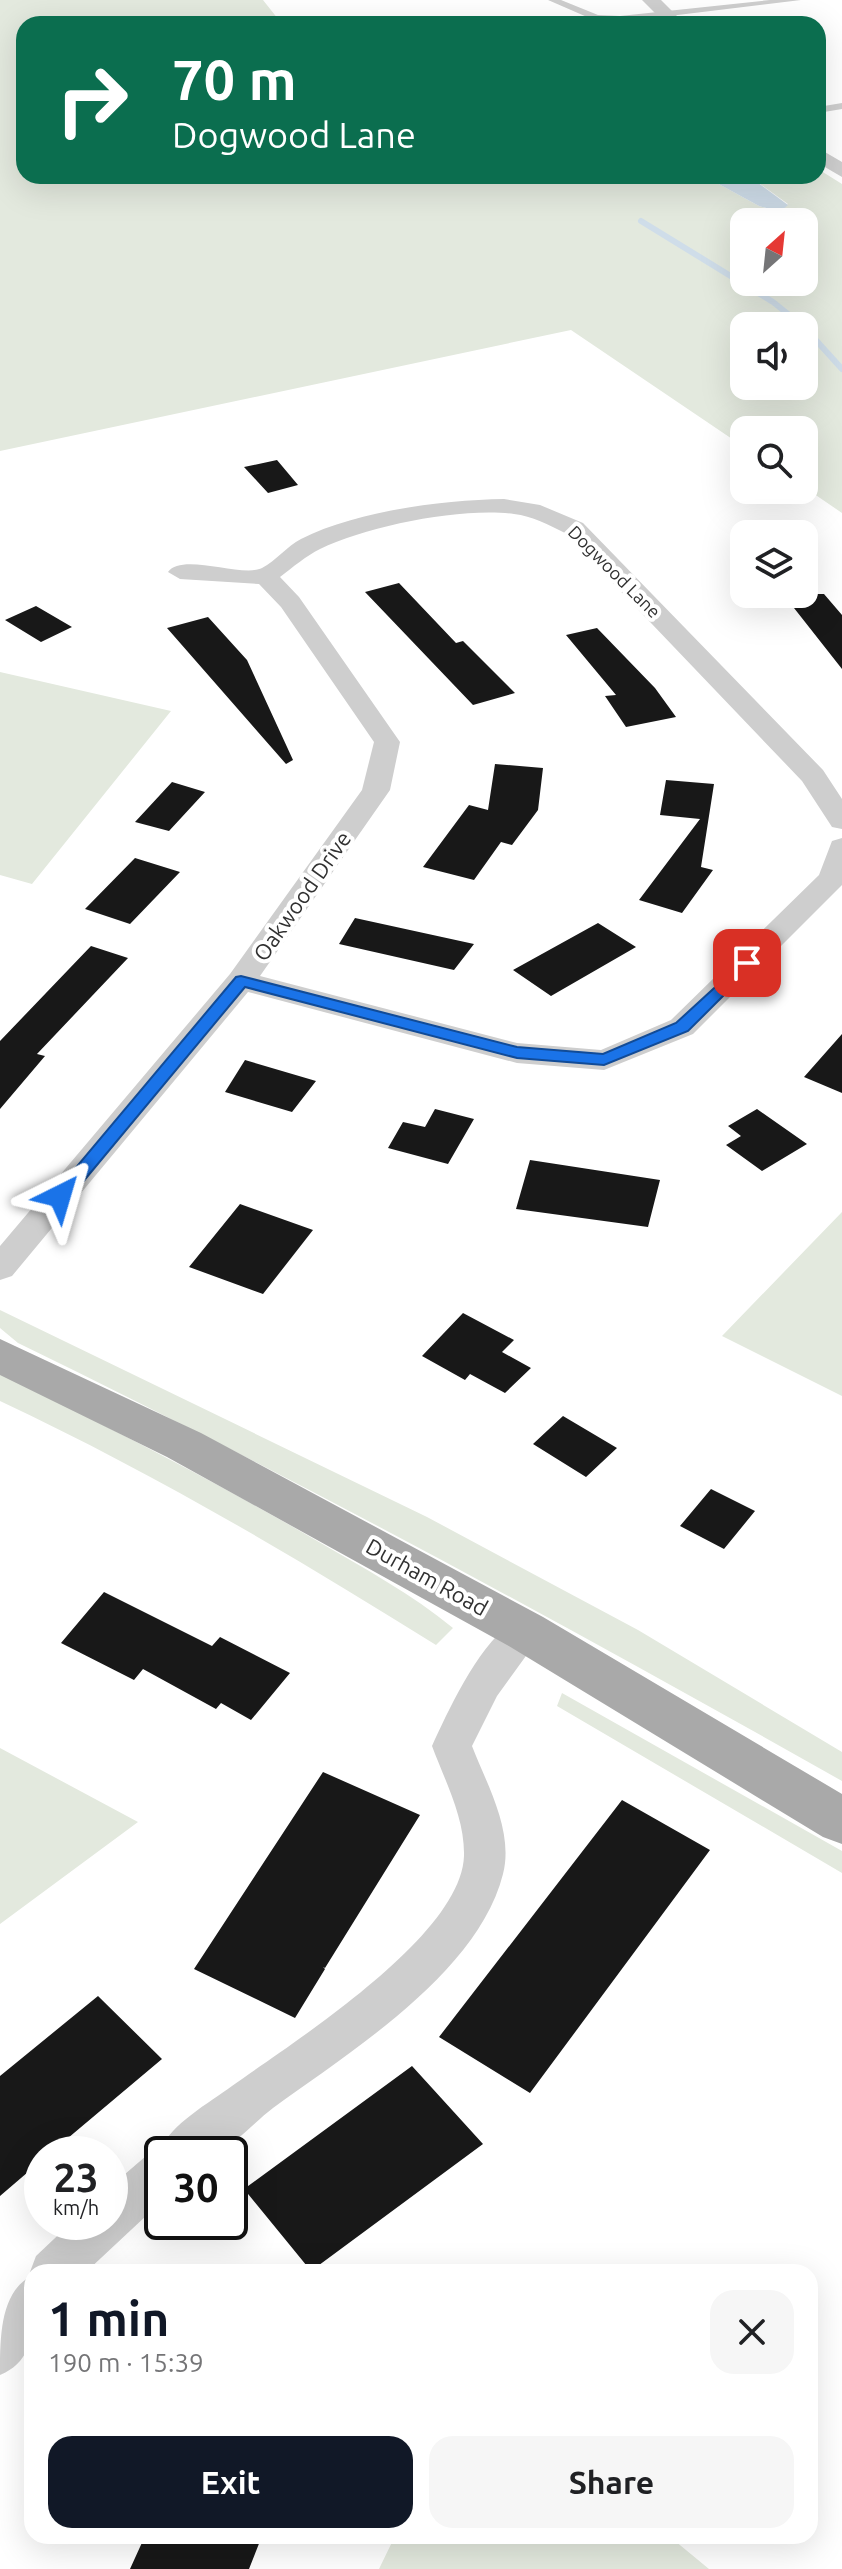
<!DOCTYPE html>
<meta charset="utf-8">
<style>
body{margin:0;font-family:Ubuntu,sans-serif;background:#f6f6f6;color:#202124;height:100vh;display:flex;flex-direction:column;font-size:30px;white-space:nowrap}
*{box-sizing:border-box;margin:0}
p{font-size:26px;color:#757577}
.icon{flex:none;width:44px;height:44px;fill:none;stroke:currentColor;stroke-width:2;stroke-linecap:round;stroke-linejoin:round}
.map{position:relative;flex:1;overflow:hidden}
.sheet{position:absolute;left:24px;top:2264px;width:794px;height:280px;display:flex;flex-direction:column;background:#fff;border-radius:24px;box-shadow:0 8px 32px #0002}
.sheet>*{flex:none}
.top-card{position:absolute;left:16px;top:16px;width:810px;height:168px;border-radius:24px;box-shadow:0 8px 32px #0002;background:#0b6e4f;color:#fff;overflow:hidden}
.needle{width:52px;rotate:27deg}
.tools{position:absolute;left:730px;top:208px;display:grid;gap:16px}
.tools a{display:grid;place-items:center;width:88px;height:88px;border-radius:16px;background:#fff;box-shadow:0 8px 32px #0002;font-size:40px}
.speed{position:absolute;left:24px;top:2136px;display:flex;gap:16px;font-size:40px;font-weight:700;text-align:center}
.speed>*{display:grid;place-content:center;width:104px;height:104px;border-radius:50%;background:#fff;box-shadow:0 8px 32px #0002;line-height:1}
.speed small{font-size:20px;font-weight:400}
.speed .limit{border:4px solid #111;border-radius:12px;background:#fff;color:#111}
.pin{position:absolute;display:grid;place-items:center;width:68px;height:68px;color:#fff;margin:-34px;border-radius:16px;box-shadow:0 4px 12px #0006}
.me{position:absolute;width:88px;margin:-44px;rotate:40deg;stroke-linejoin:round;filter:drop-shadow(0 0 6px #0008)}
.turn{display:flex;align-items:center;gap:28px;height:168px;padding:0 24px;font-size:36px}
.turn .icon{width:104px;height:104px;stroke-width:2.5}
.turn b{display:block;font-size:56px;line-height:68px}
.round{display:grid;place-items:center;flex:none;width:84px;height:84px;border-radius:24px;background:#f6f6f6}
.summary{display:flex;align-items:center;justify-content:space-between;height:136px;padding:0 24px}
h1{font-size:48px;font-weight:700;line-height:60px;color:#111827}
.action{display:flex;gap:16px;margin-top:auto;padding:16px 24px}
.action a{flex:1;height:92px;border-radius:24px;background:#111827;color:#fff;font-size:32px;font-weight:700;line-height:92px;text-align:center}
.action a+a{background:#f6f6f6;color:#202124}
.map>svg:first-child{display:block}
</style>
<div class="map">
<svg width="842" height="2569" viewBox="0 0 842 2569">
<rect width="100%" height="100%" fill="#fff"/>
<path fill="#e3e9de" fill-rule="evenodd" d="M 0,0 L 263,0 L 282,24 L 24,24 L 24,176 L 704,176 L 759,206 L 780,212 L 788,204 L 749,176 L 818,176 L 818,169 L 842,184 L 842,513 L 804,487 L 804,430 L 744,430 L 744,447 L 571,330 L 0,451 ZM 744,222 L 804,222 L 804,282 L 744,282 ZM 744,326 L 804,326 L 804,386 L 744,386 Z
M 0,672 L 171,711 L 32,884 L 0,875 Z
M 842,1212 L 842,1396 L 722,1336 Z
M 0,1310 L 427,1517 L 638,1630 L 842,1752 L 842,1781 C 571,1628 298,1479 18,1343 L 0,1328 Z
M 0,1374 C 109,1427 215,1481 319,1542 C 365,1569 412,1594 453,1628 L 436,1645 C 294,1556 151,1472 0,1401 Z
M 562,1693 L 842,1851 L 842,1873 L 557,1706 Z
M 0,1748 L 138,1822 L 0,1924 Z
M 395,2536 L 669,2536 L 709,2569 L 379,2569 Z"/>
<path fill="#cfdde9" d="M 704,176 L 749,176 L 788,205 L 780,212 L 759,206 Z"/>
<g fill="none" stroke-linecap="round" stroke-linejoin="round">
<path stroke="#cfdde9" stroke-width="6" d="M 641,221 L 773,302 L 803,326
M 804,327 L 842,369"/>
</g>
<path fill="#181818" d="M 277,460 L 298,485 L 268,493 L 244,467 Z
M 399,583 L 456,643 L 463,641 L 515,693 L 473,705 L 365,592 Z
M 783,594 L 824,594 L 842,615 L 842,669 Z
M 36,606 L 72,627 L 41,642 L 5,620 Z
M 208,617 L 247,660 L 293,760 L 286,764 L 167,628 Z
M 597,628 L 655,688 L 676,717 L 626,727 L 605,696 L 616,695 L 566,635 Z
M 495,764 L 543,768 L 538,810 L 512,845 L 501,842 L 474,880 L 423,867 L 469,805 L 488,810 Z
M 666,780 L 714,784 L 701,867 L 713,870 L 682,913 L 639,900 L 700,819 L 660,815 Z
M 172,782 L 205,792 L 169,831 L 135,822 Z
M 135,858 L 180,872 L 130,924 L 85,909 Z
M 355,918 L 474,944 L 454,970 L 339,944 Z
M 598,923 L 636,947 L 551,996 L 513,970 Z
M 91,946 L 128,958 L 37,1054 L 45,1056 L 0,1109 L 0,1041 Z
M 842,1034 L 842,1093 L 804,1077 Z
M 245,1060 L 316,1081 L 292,1112 L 225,1092 Z
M 435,1109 L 474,1119 L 448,1164 L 388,1148 L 403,1122 L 425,1127 Z
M 757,1109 L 807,1144 L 762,1171 L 726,1145 L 741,1136 L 728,1126 Z
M 530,1160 L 660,1180 L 648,1227 L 516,1209 Z
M 240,1204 L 313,1230 L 263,1294 L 189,1267 Z
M 463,1313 L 514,1340 L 502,1352 L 531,1368 L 505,1393 L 470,1374 L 465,1380 L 422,1356 Z
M 563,1416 L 617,1448 L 586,1477 L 533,1444 Z
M 711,1489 L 755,1511 L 724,1549 L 680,1526 Z
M 104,1592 L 212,1646 L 220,1637 L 290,1673 L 251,1720 L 221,1703 L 216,1709 L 143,1669 L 134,1680 L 61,1643 Z
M 323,1772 L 420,1815 L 325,1968 L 323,1967 L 325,1969 L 295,2018 L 194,1969 Z
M 622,1800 L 710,1850 L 530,2093 L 439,2037 Z
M 98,1996 L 162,2059 L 49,2154 L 42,2154 L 42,2160 L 0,2196 L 0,2076 Z
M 412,2066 L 483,2144 L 311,2271 L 244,2189 Z
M 145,2536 L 262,2536 L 249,2569 L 130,2569 Z"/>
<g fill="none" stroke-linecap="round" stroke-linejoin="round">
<path fill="#cecece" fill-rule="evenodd" d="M 548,0 L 561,0 L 598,15 L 620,16 L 770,0 L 801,0 L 620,22 L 594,20 Z
M 842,103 L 842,109 L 818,113 L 818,107 Z"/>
<path fill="#cecece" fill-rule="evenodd" d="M 642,0 L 661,0 L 685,24 L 666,24 Z
M 818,148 L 842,162 L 842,177 L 818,163 Z
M 504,499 L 540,505 L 583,523 L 823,770 L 842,799 L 842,829 L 832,827 L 802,781 L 565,533 C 549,525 532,516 514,514 C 461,507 368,526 320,549 C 306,556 293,567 280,577 L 299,597 L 400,742 L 390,790 L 260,976 L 517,1043 L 601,1050 L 671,1020 L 819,875 L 832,841 L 842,838 L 842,885 L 693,1034 L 604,1070 L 517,1063 L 248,992 L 12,1276 L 0,1280 L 0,1246 L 230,974 L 362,790 L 374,742 L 281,607 L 259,584 L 180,579 L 168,572 C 182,552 242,578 262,568 C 276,561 287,546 301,539 C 356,511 443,500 504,499 Z
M 525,1616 L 539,1620 L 544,1631 L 497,1696 L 472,1746 C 487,1785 514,1831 503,1874 C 478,1973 351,2051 273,2108 C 257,2120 233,2146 216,2153 C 203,2159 177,2154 162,2154 L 162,2201 L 86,2272 L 32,2272 C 32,2311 43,2357 0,2375 C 0,2337 0,2293 31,2276 L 30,2272 L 36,2256 L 72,2222 L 110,2222 L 110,2187 L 146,2156 L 160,2150 C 171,2124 209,2103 232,2086 C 293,2042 461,1937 464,1856 C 465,1818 445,1781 432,1746 C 449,1709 485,1629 525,1616 Z"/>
<path fill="#a9a9a9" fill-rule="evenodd" d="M 0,1339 L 201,1433 L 543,1617 L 842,1794 L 842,1844 L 823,1837 L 507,1645 L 167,1457 L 0,1375 Z"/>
</g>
<path fill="#1a73e8" stroke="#114b97" stroke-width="2" d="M 747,958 L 752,960 L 752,967 L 688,1031 L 604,1065 L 517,1058 L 245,987 L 67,1201 L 60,1202 L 52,1196 L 236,977 L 241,976 L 517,1047 L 603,1054 L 676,1023 Z"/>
<g text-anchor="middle" stroke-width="8" stroke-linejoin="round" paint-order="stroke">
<g font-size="18" fill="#313131" stroke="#fff">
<text transform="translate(614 572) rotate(45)" y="6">Dogwood Lane</text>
</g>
<g font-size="22" fill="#313131" stroke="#fff">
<text transform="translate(302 896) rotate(-55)" y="8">Oakwood Drive</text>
<text transform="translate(427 1577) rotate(29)" y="8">Durham Road</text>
</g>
</g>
</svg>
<div class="tools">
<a><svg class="needle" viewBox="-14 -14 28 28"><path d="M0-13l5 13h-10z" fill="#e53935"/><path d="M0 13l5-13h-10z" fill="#757577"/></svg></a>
<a><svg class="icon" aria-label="sound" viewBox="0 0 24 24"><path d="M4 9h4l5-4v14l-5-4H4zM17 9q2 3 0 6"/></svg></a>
<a><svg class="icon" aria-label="search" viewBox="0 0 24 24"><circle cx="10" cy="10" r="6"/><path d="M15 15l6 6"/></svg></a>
<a><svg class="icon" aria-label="layers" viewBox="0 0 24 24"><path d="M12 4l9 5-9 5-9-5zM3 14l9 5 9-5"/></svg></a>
</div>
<div class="speed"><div>23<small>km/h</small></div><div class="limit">30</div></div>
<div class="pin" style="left:747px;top:963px;background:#d93025"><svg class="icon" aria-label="arrive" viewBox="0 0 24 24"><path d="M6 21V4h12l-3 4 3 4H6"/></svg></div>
<svg class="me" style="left:60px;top:1196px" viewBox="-20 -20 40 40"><path d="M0-17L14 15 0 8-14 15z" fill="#1a73e8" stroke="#fff" stroke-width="4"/></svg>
<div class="top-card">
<div class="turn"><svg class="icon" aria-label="right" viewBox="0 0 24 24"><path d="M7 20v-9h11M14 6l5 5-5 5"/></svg><div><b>70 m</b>Dogwood Lane</div></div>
</div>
<section class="sheet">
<div class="summary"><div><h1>1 min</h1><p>190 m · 15:39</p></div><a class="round"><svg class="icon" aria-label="close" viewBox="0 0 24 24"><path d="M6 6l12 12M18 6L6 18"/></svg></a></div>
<div class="action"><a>Exit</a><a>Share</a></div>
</section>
</div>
